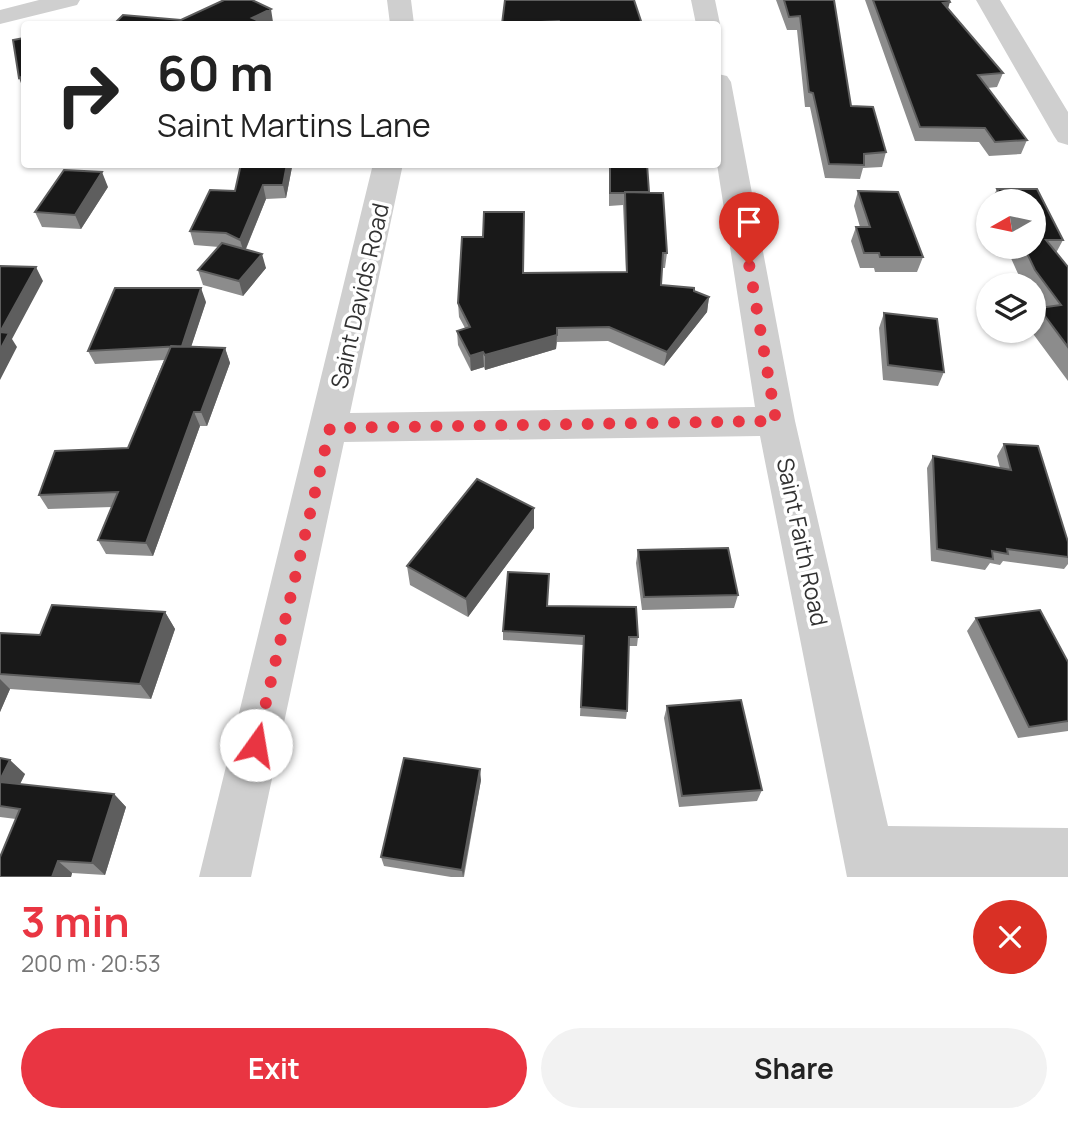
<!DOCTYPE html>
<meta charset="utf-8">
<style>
body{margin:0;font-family:Manrope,sans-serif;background:#f2f2f2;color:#222;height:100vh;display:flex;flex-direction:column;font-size:26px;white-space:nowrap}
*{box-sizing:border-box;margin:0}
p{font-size:23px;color:#767676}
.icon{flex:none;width:38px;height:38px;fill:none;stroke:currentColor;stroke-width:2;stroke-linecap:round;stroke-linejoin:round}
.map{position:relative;height:877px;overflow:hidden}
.panel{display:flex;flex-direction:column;background:#fff;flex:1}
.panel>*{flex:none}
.top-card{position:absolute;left:21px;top:21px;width:700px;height:147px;border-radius:7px;box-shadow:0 2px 5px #0004;background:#fff;color:#222;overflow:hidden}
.needle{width:46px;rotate:261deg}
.controls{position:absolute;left:976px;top:189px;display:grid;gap:14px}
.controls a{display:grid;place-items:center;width:70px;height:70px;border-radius:50%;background:#fff;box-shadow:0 2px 5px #0004;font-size:35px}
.pin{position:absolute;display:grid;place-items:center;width:60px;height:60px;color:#fff;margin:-72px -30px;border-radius:50% 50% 50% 0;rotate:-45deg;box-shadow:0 0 7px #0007}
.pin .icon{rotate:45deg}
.me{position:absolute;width:77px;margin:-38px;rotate:13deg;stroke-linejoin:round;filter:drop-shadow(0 0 5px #0008)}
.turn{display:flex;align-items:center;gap:24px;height:147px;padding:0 21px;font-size:32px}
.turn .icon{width:91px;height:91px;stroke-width:2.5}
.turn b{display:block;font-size:49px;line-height:60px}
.round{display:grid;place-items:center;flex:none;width:74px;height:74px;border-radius:37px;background:#f2f2f2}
.headline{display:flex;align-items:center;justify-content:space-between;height:119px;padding:0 21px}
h1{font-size:42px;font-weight:700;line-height:52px;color:#e93542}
.action{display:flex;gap:14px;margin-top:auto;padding:14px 21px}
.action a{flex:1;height:80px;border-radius:42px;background:#e93542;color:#fff;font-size:28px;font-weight:700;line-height:80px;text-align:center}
.action a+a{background:#f2f2f2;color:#222}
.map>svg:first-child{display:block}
</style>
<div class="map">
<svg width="1068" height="877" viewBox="0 0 1068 877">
<rect width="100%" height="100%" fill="#fff"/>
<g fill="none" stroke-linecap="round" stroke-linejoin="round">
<path fill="#cfcfcf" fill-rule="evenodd" d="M 39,0 L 80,0 L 77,5 L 0,24 L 0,10 Z
M 387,0 L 411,0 L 414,24 L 390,24 Z
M 691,0 L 715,0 L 720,24 L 718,28 L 718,24 L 696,24 Z
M 976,0 L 1000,0 L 1068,112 L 1068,145 L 1058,142 L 1054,136 Z
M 718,74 L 727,76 L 731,82 L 795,421 L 888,826 L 1068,828 L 1068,877 L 847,877 L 760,436 L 344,442 L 251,877 L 199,877 L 373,164 L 403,164 L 350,413 L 755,407 L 717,164 Z"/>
</g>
<path fill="#8c8c8c" d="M 505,0 L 642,24 L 502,24 Z
M 776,0 L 834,0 L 851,106 L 886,152 L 882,167 L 863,168 L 860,179 L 825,178 L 810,107 L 805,107 L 797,30 L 787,30 Z
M 865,0 L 949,0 L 948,8 L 1003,73 L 997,87 L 987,88 L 1027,140 L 1021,154 L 989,156 L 979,142 L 915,141 Z
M 241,164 L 301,165 L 292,167 L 286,198 L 266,199 L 246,249 L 266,268 L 243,296 L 203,285 L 198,270 L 219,247 L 194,245 L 190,231 L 235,191 Z
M 609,164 L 647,164 L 649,192 L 667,253 L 665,268 L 662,268 L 661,285 L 694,291 L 709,297 L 707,312 L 664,366 L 608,341 L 557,342 L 556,349 L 485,370 L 484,367 L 471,371 L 458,345 L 457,331 L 465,328 L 459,317 L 458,303 L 524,273 L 626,272 L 623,205 L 609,206 Z
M 108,187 L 81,229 L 42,227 L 35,212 Z
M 997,189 L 1037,189 L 1063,240 L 1056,253 L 1068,267 L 1068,381 L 1031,331 L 1034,331 L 1034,316 L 1039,308 L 1034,302 L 1034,285 L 1023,285 L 1006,247 L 1034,247 L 1034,201 L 991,201 Z
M 858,191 L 923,257 L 917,272 L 875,272 L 874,268 L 860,268 L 851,241 L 856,227 L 860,227 L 854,206 Z
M 206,302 L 191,347 L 225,348 L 230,363 L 207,426 L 200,426 L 153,556 L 106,554 L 98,540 L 112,507 L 48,509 L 39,495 L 128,448 L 164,360 L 95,364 L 88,351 Z
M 884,313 L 944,372 L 938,386 L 883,380 L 879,328 Z
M 1004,444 L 1068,542 L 1068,564 L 1064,569 L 1003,561 L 1000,565 L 990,563 L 985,570 L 931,561 L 927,468 L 933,456 L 1000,468 L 997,456 Z
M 534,528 L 468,617 L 410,585 L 407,566 Z
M 638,550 L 738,595 L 734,608 L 642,610 L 636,563 Z
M 548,606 L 638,637 L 637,646 L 629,646 L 627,711 L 626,719 L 580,716 L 583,645 L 503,640 L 503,631 Z
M 165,612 L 175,629 L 151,699 L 10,689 L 0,712 L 0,633 L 40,635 Z
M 976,618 L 1068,662 L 1068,731 L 1018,738 L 967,631 Z
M 667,706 L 762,790 L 757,801 L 679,807 L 664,718 Z
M 0,758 L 25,774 L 20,784 L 114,794 L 126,807 L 105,875 L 72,873 L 71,877 L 16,819 L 0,817 Z
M 481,780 L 464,877 L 451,877 L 384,866 L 381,857 Z"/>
<path fill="#5e5e5e" d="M 950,2 L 946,15 L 943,3 Z
M 271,9 L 273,22 L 268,24 L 253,24 L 252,18 Z
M 24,76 L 24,91 L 19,78 Z
M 287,164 L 301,165 L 292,167 L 286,198 L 283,185 Z
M 102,172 L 108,187 L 81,229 L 75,215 Z
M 263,185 L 266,199 L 244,253 L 240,240 Z
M 262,254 L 266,268 L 243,296 L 239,281 Z
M 36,267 L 43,281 L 12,339 L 17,347 L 0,380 L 0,332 Z
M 201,288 L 206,302 L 187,359 L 182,346 Z
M 709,297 L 707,312 L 664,366 L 667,352 Z
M 557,335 L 556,349 L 485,370 L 485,355 Z
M 225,348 L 230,363 L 207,426 L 201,412 Z
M 483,352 L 484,367 L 471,371 L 470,356 Z
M 194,412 L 200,426 L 153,556 L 146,543 Z
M 534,508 L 534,528 L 468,617 L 466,599 Z
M 165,612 L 175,629 L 151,699 L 140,684 Z
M 0,679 L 10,689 L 0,712 Z
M 10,760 L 25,774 L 14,796 L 0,783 L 0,780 Z
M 480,769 L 481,780 L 463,877 L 462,870 Z
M 114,794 L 126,807 L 105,875 L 92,863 Z
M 58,861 L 72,873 L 71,877 L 52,877 Z"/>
<path fill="#191919" stroke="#5e5e5e" stroke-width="2" d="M 224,0 L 252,0 L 271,9 L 252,18 L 266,24 L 114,24 L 123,15 L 181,20 Z
M 505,0 L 634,0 L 642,24 L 560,24 L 559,21 L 502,24 Z
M 784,0 L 834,0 L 851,106 L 873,107 L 886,152 L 864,154 L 864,165 L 829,164 L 813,93 L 809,92 L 800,16 L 789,17 Z
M 873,0 L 949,0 L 950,2 L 943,3 L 1003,73 L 978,75 L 1027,140 L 995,142 L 985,128 L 920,127 Z
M 24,38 L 24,76 L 19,78 L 13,40 Z
M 241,164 L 287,164 L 283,185 L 263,185 L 240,240 L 226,233 L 190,231 L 210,190 L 235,191 Z
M 610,164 L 647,164 L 649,192 L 625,192 L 625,193 L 610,193 Z
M 64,170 L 102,172 L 75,215 L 35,212 Z
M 997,189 L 1037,189 L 1063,240 L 1046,240 L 1068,267 L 1068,347 L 1039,308 L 1061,305 L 1035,270 L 1024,247 L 1034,247 L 1034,201 L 1003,201 Z
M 858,191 L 898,192 L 923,257 L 880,257 L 879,253 L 864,253 L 856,227 L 870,227 Z
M 625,192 L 663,193 L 667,253 L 663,253 L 661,285 L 694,288 L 694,291 L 709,297 L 667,352 L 609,327 L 557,328 L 557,335 L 485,355 L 483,352 L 470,356 L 457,331 L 470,327 L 458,303 L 462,237 L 483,237 L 484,212 L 524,212 L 523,273 L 627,272 Z
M 222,243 L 262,254 L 239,281 L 198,270 Z
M 0,266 L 36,267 L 0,332 L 9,333 L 0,350 Z
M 115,288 L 201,288 L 182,346 L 88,351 Z
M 884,313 L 937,319 L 944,372 L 888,365 Z
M 171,346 L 225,348 L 201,412 L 194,412 L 146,543 L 98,540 L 118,492 L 39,495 L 55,451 L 128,448 Z
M 1004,444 L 1038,446 L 1068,542 L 1068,557 L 1007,549 L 1008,554 L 992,551 L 993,559 L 937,549 L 933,456 L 1011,470 Z
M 477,479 L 534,508 L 466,599 L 407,566 Z
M 728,548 L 738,595 L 644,597 L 638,550 Z
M 508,572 L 549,574 L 547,606 L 636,607 L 638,637 L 629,637 L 627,711 L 581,707 L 584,636 L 503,631 Z
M 52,605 L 165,612 L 140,684 L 0,674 L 0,633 L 40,635 Z
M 1040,610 L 1068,662 L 1068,721 L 1029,727 L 976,618 Z
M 741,700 L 762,790 L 682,796 L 667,706 Z
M 0,758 L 10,760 L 0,780 Z
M 404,758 L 480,769 L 462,870 L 381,857 Z
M 0,782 L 114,794 L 92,863 L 58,861 L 52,877 L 0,877 L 0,857 L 20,809 L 0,806 Z"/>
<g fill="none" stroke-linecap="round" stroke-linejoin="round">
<path stroke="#e93542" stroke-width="12" stroke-dasharray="0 21.6" d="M 256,745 L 330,428 L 776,421 L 749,264"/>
</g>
<g text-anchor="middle" stroke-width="7" stroke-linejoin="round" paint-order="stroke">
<g font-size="23" fill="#323232" stroke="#fff">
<text transform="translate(360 296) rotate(-77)" y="8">Saint Davids Road</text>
<text transform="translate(802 542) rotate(78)" y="8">Saint Faith Road</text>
</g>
</g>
</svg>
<div class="controls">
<a><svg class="needle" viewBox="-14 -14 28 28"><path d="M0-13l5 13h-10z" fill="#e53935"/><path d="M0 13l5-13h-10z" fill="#767676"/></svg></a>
<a><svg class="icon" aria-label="layers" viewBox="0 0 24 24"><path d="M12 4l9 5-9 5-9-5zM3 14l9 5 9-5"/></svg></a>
</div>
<div class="pin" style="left:749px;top:264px;background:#d93025"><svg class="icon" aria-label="arrive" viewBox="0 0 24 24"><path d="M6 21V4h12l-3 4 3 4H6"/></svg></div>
<svg class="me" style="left:256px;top:745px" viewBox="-20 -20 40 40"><circle r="19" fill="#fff"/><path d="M0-13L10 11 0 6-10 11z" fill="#e93542"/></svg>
<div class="top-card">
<div class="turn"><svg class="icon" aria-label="right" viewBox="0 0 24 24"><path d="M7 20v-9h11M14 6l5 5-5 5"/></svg><div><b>60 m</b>Saint Martins Lane</div></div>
</div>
</div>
<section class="panel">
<div class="headline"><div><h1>3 min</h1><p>200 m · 20:53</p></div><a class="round" style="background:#d93025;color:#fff"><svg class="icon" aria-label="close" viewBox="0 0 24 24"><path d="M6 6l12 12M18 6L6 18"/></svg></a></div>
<div class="action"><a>Exit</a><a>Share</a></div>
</section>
